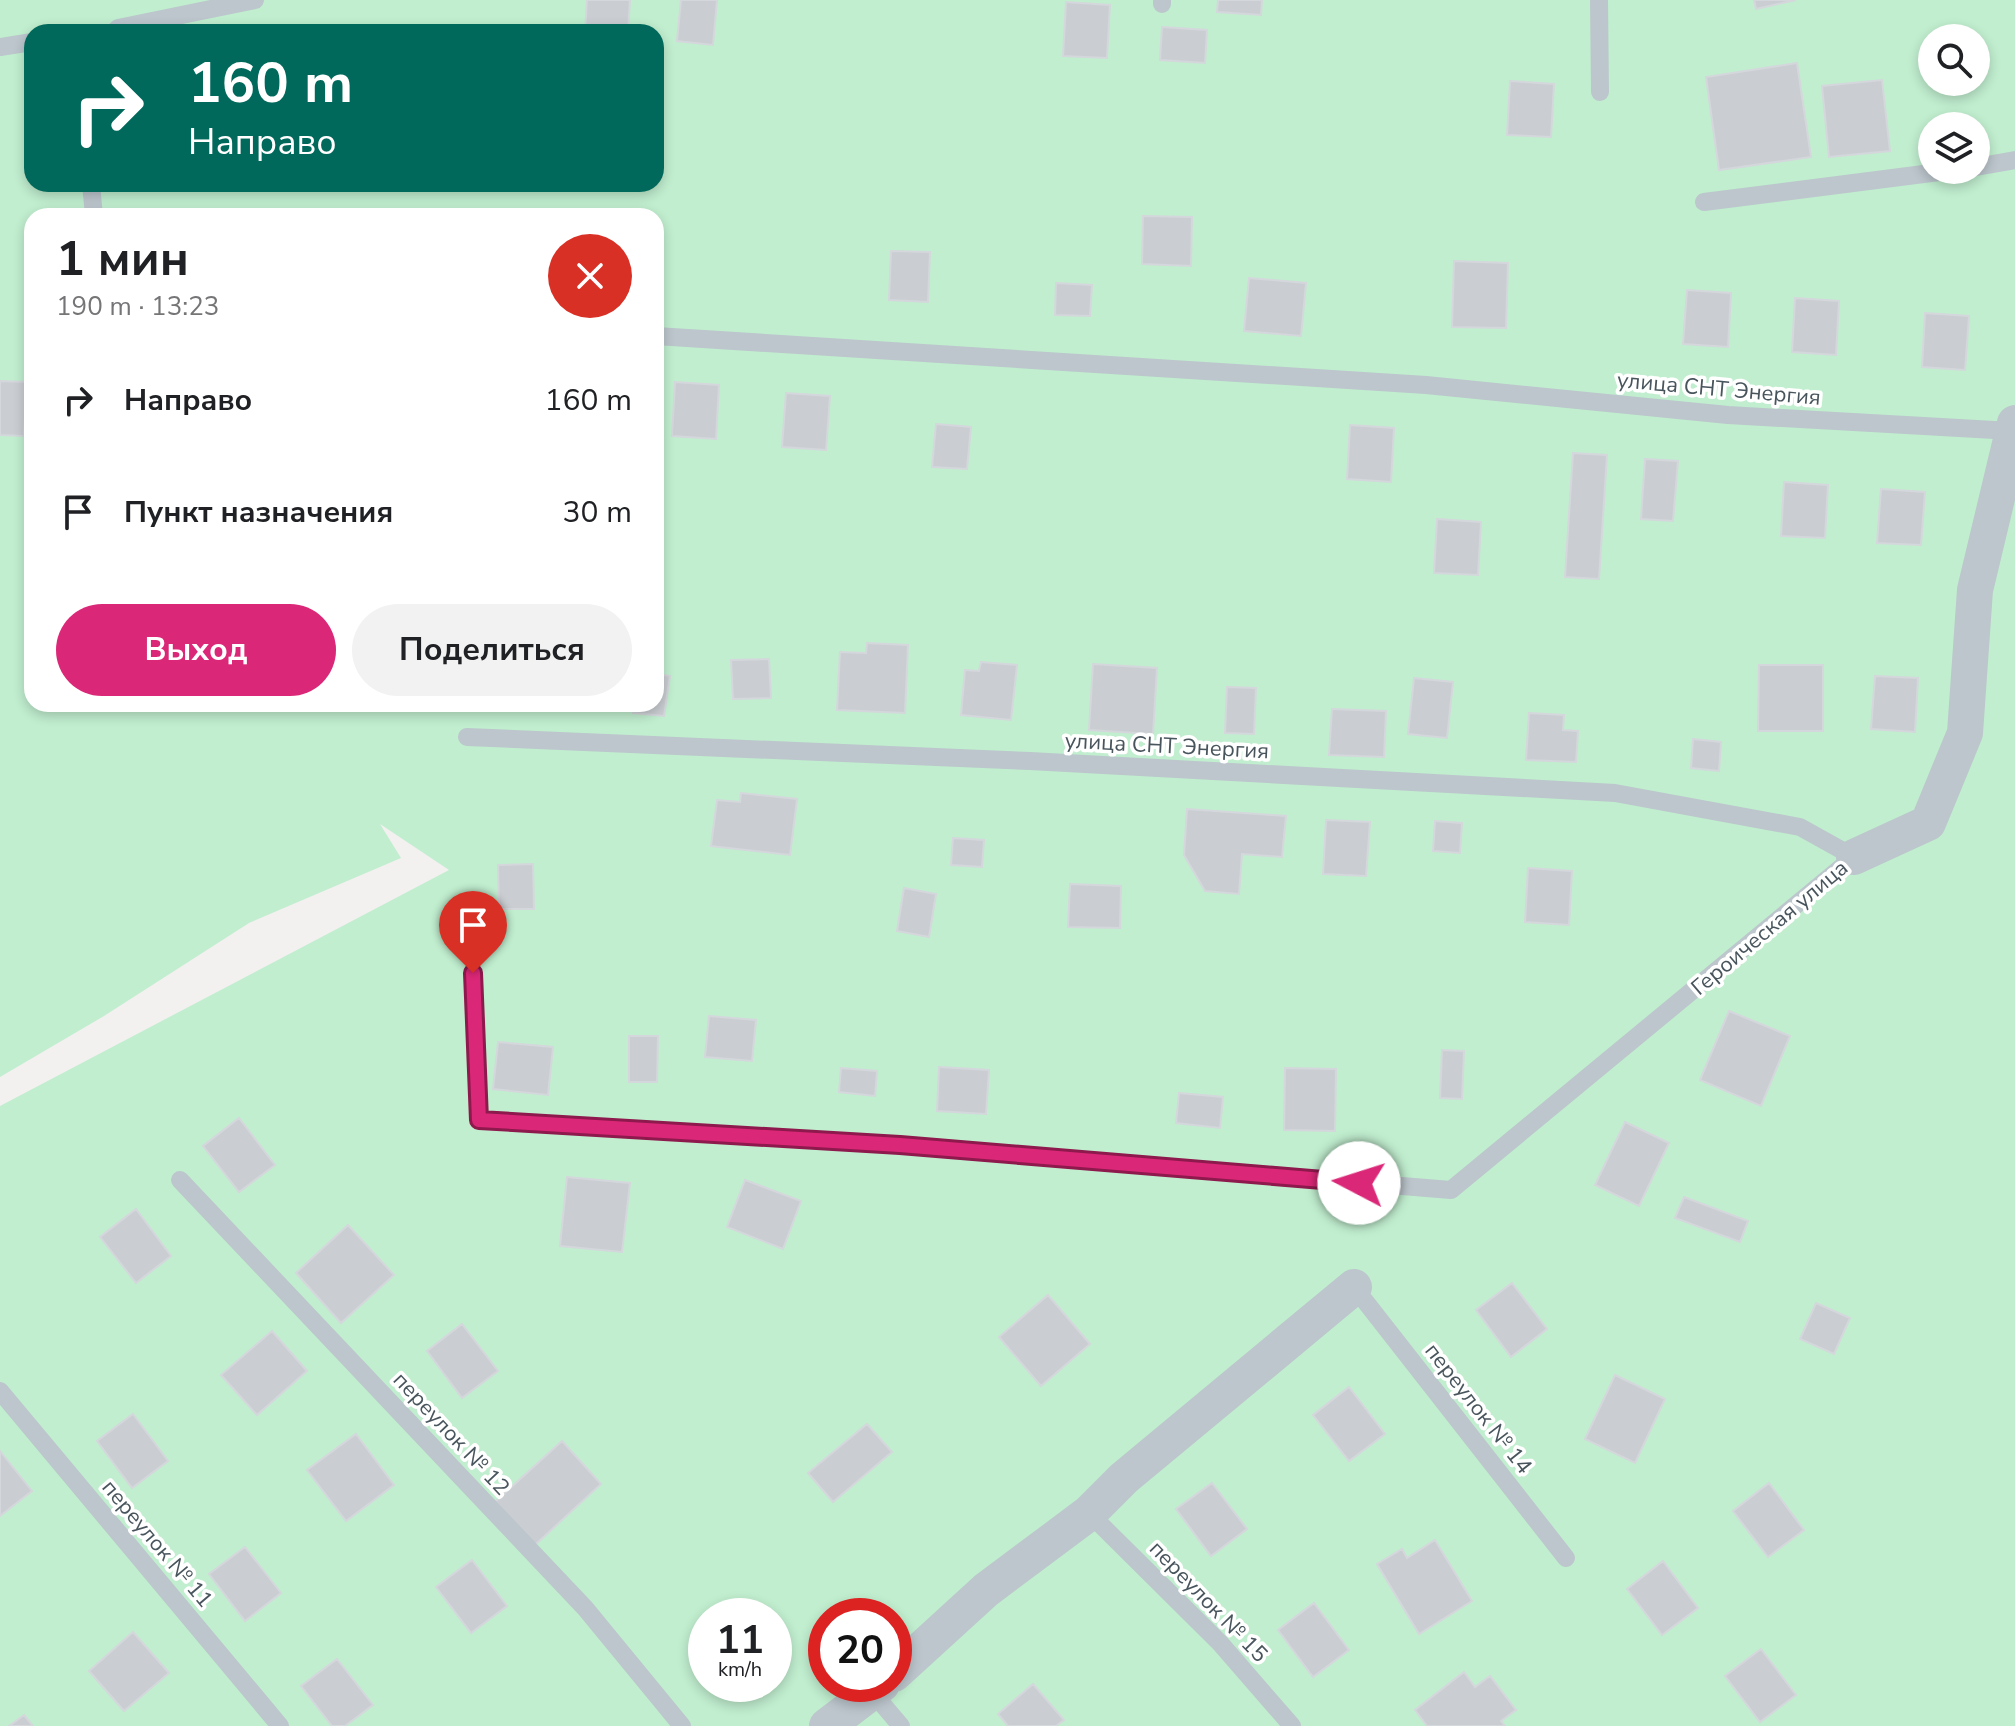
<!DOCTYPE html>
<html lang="ru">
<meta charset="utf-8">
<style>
body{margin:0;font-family:"Nunito Sans",sans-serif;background:#f2f2f2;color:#202124;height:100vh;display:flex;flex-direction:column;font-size:30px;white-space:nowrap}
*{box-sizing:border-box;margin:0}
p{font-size:26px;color:#757577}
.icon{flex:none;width:44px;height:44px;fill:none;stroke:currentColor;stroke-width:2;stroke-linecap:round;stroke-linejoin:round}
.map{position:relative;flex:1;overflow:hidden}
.panel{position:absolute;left:24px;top:208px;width:640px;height:504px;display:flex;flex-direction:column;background:#fff;border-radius:24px;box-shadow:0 4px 12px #0003}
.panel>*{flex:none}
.top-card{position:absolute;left:24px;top:24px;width:640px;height:168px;border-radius:24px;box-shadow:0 4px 12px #0003;background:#00695c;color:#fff;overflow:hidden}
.buttons{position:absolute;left:1918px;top:24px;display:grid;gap:16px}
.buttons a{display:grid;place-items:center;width:72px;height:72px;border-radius:50%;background:#fff;box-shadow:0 4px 12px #0003;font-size:40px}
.speed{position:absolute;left:688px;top:1598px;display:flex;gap:16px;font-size:40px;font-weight:700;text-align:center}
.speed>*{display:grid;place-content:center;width:104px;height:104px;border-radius:50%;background:#fff;box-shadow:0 4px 12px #0003;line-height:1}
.speed small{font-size:20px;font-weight:400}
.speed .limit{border:12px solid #d22;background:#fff;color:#111}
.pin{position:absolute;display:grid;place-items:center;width:68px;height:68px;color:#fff;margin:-82px -34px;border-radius:50% 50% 50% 0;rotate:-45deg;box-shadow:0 0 8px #0007}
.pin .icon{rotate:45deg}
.me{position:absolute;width:88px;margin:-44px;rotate:275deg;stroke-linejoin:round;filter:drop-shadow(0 0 6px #0008)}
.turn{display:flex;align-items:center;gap:28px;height:168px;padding:0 32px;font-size:36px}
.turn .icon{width:104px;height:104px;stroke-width:2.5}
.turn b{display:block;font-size:56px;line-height:68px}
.round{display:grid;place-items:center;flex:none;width:84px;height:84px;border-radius:42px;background:#f2f2f2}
.overview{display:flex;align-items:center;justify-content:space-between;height:136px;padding:0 32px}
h1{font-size:48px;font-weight:700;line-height:60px}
.cta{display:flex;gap:16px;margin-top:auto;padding:16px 32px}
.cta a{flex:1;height:92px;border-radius:48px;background:#db2777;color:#fff;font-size:32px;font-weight:700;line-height:92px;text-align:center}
.cta a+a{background:#f2f2f2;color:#202124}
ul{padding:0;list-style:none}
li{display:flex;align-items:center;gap:24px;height:112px;padding:0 32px}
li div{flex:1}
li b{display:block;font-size:30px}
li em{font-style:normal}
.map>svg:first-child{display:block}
</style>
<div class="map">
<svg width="2015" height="1726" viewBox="0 0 2015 1726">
<rect width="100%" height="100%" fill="#f3f0f0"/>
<path fill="#c1eecf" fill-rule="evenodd" d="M 0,0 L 2015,0 L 2015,1726 L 0,1726 L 0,1106 L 449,870 L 380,824 L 401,858 L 249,923 L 104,1016 L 0,1077 ZM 32,32 L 656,32 L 656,184 L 32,184 ZM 1932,38 L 1976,38 L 1976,82 L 1932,82 ZM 1932,126 L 1976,126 L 1976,170 L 1932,170 ZM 32,216 L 656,216 L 656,704 L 32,704 ZM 706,1616 L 774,1616 L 774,1684 L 706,1684 ZM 826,1616 L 894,1616 L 894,1684 L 826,1684 Z"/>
<path fill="#caced2" stroke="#d4d7db" stroke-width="2" d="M 587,0 L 630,0 L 628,32 L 585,32 Z
M 681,0 L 717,0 L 713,45 L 677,41 Z
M 1218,0 L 1262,0 L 1261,15 L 1217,12 Z
M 1754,0 L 1796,0 L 1756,9 Z
M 1066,2 L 1110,5 L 1107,58 L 1063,56 Z
M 1162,27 L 1207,30 L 1205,63 L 1160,60 Z
M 1797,63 L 1811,157 L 1719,170 L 1706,77 Z
M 1882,80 L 1890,151 L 1829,157 L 1822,86 Z
M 1510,81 L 1554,84 L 1551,137 L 1507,135 Z
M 1143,216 L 1192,217 L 1191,266 L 1142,264 Z
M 891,251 L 930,252 L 928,302 L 889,300 Z
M 1454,261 L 1508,263 L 1506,328 L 1452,327 Z
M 1249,278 L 1306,283 L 1301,336 L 1244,331 Z
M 1056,283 L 1092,285 L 1090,316 L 1055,315 Z
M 1687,290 L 1731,293 L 1728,347 L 1683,344 Z
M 1795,298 L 1839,301 L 1836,355 L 1792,352 Z
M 1925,313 L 1969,316 L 1965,370 L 1922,367 Z
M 0,381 L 27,382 L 24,436 L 0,435 Z
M 675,382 L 719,385 L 716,439 L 672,436 Z
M 786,393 L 830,396 L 826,450 L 782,447 Z
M 936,424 L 971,427 L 967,469 L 932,467 Z
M 1350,425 L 1394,428 L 1391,482 L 1347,479 Z
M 1573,453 L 1607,455 L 1599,579 L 1565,577 Z
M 1645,459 L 1678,461 L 1673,521 L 1641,519 Z
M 1784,482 L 1828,485 L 1825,538 L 1781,536 Z
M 1881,489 L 1925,492 L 1921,545 L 1877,543 Z
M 1437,519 L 1481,522 L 1478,575 L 1434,573 Z
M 867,643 L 908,645 L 905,713 L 837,710 L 840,652 L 866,653 Z
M 769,659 L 771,698 L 733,699 L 731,660 Z
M 981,662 L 1017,665 L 1011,720 L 961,715 L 965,670 L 979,671 Z
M 1093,664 L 1157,668 L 1153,734 L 1089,730 Z
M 1759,665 L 1823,665 L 1823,731 L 1758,731 Z
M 656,674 L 670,676 L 664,716 L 633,713 L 634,704 L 656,704 Z
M 1875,676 L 1918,678 L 1915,732 L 1871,729 Z
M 1414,678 L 1453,682 L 1447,738 L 1408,734 Z
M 1227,687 L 1256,688 L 1254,734 L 1225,733 Z
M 1332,709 L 1386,711 L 1384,757 L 1329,755 Z
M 1529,713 L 1564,715 L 1563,730 L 1578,731 L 1576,762 L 1526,760 Z
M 1693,739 L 1721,742 L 1719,771 L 1691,768 Z
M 741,793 L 797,799 L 790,855 L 711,846 L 717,800 L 740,802 Z
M 1187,809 L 1286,816 L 1282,857 L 1242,854 L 1239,894 L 1205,891 L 1184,855 Z
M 1326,820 L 1370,822 L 1366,876 L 1323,874 Z
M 1435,821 L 1462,823 L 1460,853 L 1433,851 Z
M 953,838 L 984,840 L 982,867 L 951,865 Z
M 533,864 L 534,909 L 499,909 L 498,865 Z
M 1528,868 L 1572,871 L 1569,925 L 1525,922 Z
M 1070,884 L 1121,886 L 1120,928 L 1068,927 Z
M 904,888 L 936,894 L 929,937 L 897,931 Z
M 1729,1011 L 1790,1036 L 1761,1106 L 1700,1080 Z
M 709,1016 L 756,1020 L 752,1061 L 705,1057 Z
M 629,1036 L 658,1036 L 657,1082 L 629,1082 Z
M 498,1042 L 553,1047 L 548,1095 L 493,1089 Z
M 1442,1050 L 1464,1051 L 1462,1099 L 1440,1098 Z
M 939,1067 L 989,1070 L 986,1114 L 937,1111 Z
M 841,1068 L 877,1071 L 875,1096 L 839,1092 Z
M 1285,1068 L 1336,1069 L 1335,1131 L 1284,1130 Z
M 1179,1093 L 1223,1097 L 1220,1128 L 1176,1123 Z
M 239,1118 L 275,1165 L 239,1192 L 203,1146 Z
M 1625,1122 L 1669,1143 L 1639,1206 L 1595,1185 Z
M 567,1177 L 630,1183 L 622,1252 L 560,1246 Z
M 745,1180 L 801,1201 L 783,1249 L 727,1227 Z
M 1684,1197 L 1748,1221 L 1740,1242 L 1675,1218 Z
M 136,1209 L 171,1256 L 136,1283 L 100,1237 Z
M 348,1225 L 394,1275 L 341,1323 L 296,1273 Z
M 1512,1283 L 1547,1329 L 1511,1357 L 1476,1310 Z
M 1048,1295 L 1090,1344 L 1041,1386 L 999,1337 Z
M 1816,1303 L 1850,1318 L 1834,1354 L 1800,1339 Z
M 462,1324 L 498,1371 L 462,1398 L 427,1351 Z
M 272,1331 L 307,1371 L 257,1415 L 221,1375 Z
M 1615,1375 L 1665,1399 L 1635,1463 L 1585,1439 Z
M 1349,1387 L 1385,1434 L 1349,1461 L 1313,1415 Z
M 133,1414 L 168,1461 L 132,1488 L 97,1441 Z
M 867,1424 L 892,1452 L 833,1502 L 808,1473 Z
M 356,1434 L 394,1485 L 346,1521 L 307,1470 Z
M 562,1441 L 601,1484 L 535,1545 L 495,1502 Z
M 0,1451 L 32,1491 L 0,1516 Z
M 1212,1483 L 1247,1529 L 1211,1556 L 1176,1509 Z
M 1769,1483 L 1804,1530 L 1768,1557 L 1733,1511 Z
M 1435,1540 L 1472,1601 L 1419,1634 L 1377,1564 L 1402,1549 L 1407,1558 Z
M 245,1547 L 281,1593 L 245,1621 L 209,1574 Z
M 472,1560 L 507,1606 L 471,1633 L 436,1587 Z
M 1663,1561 L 1698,1608 L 1662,1635 L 1627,1589 Z
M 1314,1603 L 1349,1650 L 1313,1677 L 1278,1630 Z
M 133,1632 L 169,1673 L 124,1711 L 89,1671 Z
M 1761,1649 L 1796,1695 L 1760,1722 L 1725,1676 Z
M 337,1659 L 373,1705 L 345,1726 L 332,1726 L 301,1686 Z
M 1464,1672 L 1475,1687 L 1490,1676 L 1516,1710 L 1501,1721 L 1505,1726 L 1427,1726 L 1415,1710 Z
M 724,1684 L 759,1684 L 737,1701 Z
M 1033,1684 L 1064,1720 L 1056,1726 L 1008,1726 L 998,1714 Z
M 24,1715 L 33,1726 L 9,1726 Z"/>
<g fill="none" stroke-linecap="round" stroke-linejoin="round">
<path stroke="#bcc6cc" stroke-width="18" d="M 1599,0 L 1600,92
M 1162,4 L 1162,0
M 114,32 L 118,28 L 255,0
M 0,47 L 32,42
M 1976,167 L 2015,160
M 91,184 L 94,216
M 1704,202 L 1955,170
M 656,336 L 1426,385 L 1728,415 L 2012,431
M 467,737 L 1030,761 L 1615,793 L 1800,827 L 1854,857 L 1451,1190 L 900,1145 L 479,1120 L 473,973
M 180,1180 L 585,1608 L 682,1726
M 1354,1287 L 1566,1558
M 0,1391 L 280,1726
M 1089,1513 L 1220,1643 L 1292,1726
M 873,1693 L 901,1726"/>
<path stroke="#bcc6cc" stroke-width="36" d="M 1854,857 L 1928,823 L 1965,733 L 1975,590 L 2015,423
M 894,1674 L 986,1590 L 1089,1513 L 1124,1478 L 1354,1287
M 827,1726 L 882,1684"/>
</g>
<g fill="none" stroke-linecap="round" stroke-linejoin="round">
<g stroke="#8e194d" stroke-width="20">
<path id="route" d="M 473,973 L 479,1120 L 900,1145 L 1359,1183"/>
</g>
<use href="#route" stroke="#db2777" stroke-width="14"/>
</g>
<g text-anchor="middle" stroke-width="7" stroke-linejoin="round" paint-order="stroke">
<g font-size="22" fill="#49555d" stroke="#fff">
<text transform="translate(1719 388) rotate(5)" y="8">улица СНТ Энергия</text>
<text transform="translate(1167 745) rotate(3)" y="8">улица СНТ Энергия</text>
<text transform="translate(1769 927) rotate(-40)" y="8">Героическая улица</text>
<text transform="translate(1479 1408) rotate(52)" y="8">переулок № 14</text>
<text transform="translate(452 1433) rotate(47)" y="8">переулок № 12</text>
<text transform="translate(158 1543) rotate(50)" y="8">переулок № 11</text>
<text transform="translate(1209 1601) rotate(46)" y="8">переулок № 15</text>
</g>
</g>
</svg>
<div class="buttons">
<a><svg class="icon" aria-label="search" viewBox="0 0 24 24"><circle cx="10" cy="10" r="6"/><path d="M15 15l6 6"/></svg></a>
<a><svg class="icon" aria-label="layers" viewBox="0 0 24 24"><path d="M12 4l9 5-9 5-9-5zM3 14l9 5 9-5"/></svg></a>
</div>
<div class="speed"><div>11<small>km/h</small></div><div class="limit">20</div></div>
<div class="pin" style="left:473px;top:973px;background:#d93025"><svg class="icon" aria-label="arrive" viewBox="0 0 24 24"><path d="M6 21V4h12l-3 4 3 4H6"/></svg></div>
<svg class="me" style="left:1359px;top:1183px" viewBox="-20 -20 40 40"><circle r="19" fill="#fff"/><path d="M0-13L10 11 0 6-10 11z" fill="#db2777"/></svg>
<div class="top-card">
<div class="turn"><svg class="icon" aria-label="right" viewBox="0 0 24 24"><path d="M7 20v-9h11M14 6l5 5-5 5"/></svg><div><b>160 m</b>Направо</div></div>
</div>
<section class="panel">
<div class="overview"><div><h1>1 мин</h1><p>190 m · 13:23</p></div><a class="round" style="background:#d93025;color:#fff"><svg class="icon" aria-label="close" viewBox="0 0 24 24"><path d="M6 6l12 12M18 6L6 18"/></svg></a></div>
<ul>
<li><svg class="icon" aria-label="right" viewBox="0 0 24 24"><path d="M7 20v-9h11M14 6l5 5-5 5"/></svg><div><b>Направо</b></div><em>160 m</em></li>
<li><svg class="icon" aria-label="arrive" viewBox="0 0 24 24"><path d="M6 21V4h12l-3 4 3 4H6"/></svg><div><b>Пункт назначения</b></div><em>30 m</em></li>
</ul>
<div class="cta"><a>Выход</a><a>Поделиться</a></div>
</section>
</div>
